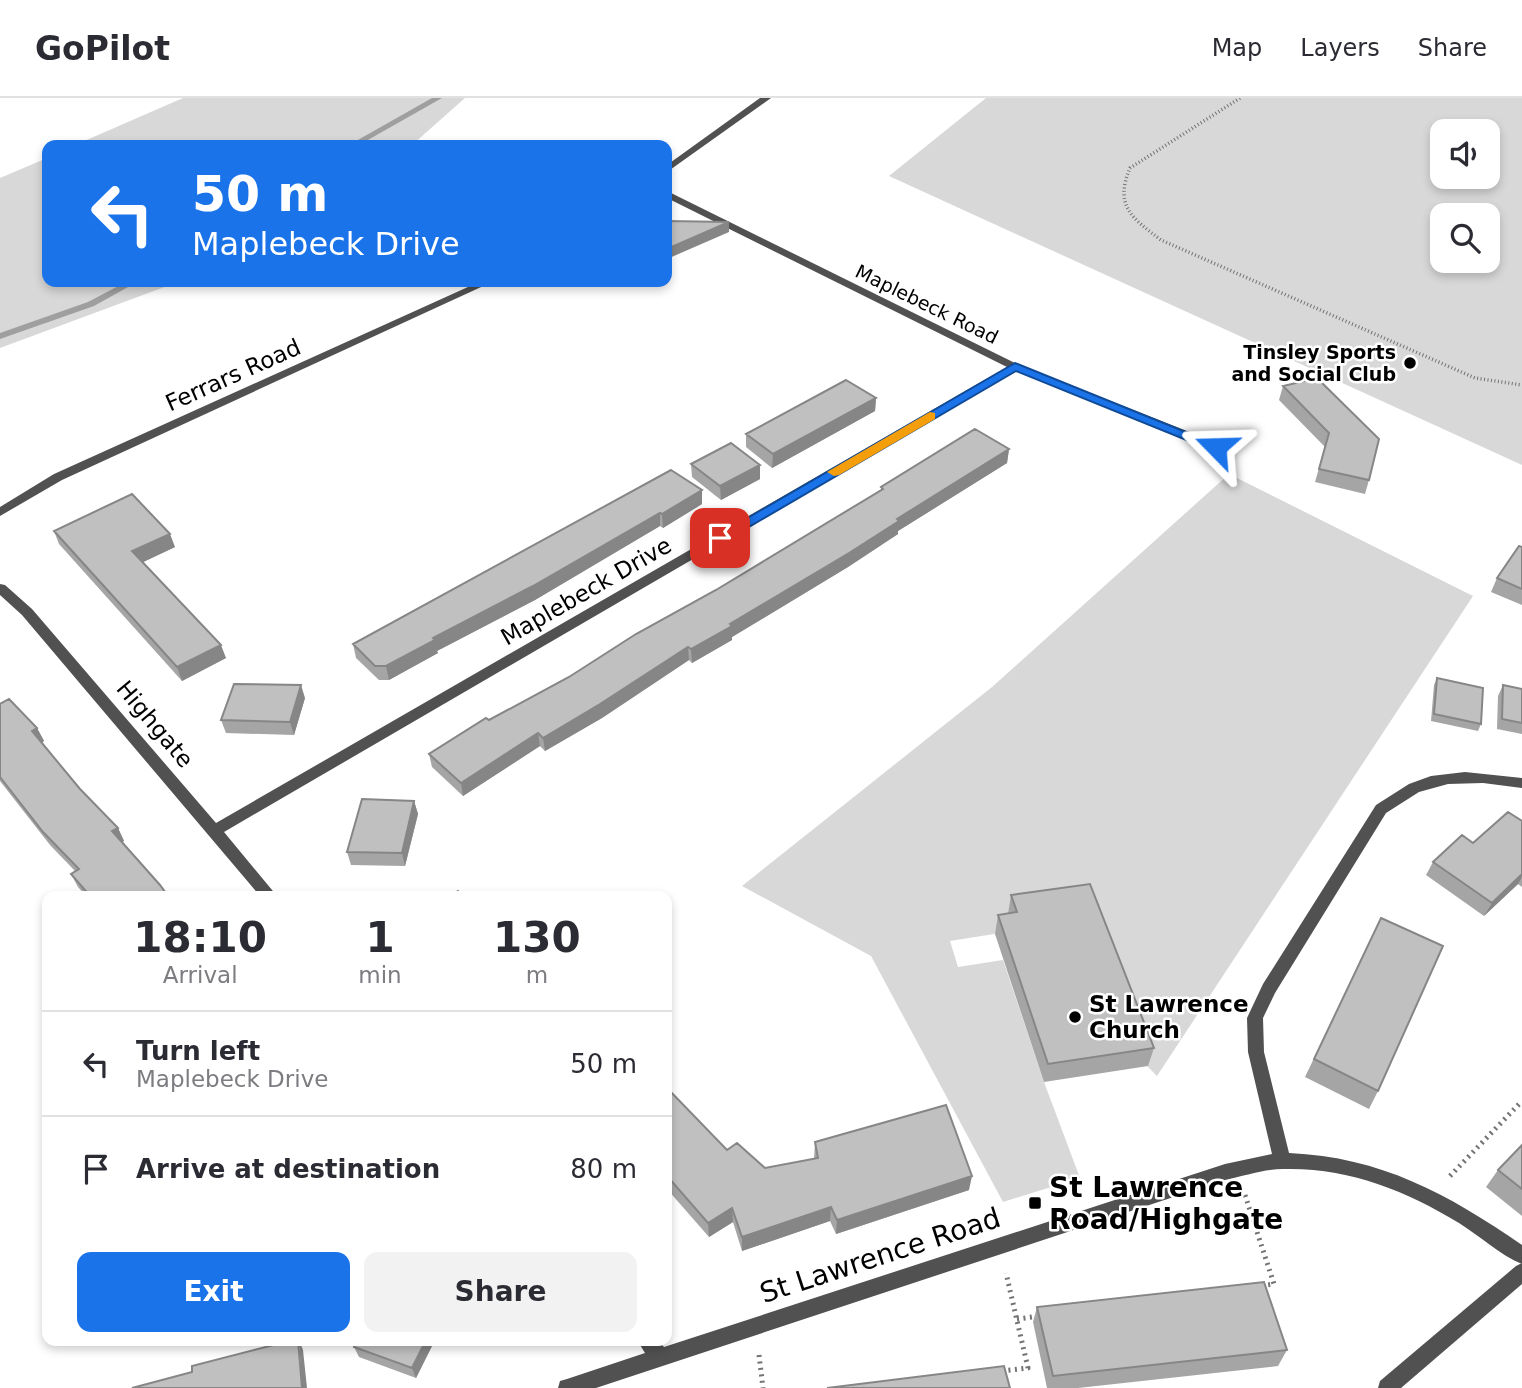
<!DOCTYPE html>
<style>
body{margin:0;font-family:"DejaVu Sans",sans-serif;background:#f2f2f3;color:#2b2b33;height:100vh;display:flex;flex-direction:column;font-size:26px;white-space:nowrap}
*{box-sizing:border-box;margin:0}
p{font-size:23px;color:#7c7c81}
.icon{flex:none;width:38px;height:38px;fill:none;stroke:currentColor;stroke-width:2;stroke-linecap:round;stroke-linejoin:round}
.map{position:relative;flex:1;overflow:hidden}
.drawer{position:absolute;left:42px;top:793px;width:630px;height:455px;display:flex;flex-direction:column;background:#fff;border-radius:14px;box-shadow:0 4px 10px #0003}
.drawer>*{flex:none}
.top-card{position:absolute;left:42px;top:42px;width:630px;height:147px;border-radius:14px;box-shadow:0 4px 10px #0003;background:#1a73e8;color:#fff;overflow:hidden}
.controls{position:absolute;left:1430px;top:21px;display:grid;gap:14px}
.controls a{display:grid;place-items:center;width:70px;height:70px;border-radius:14px;background:#fff;box-shadow:0 4px 10px #0003;font-size:35px}
.pin{position:absolute;display:grid;place-items:center;width:60px;height:60px;color:#fff;margin:-30px;border-radius:14px;box-shadow:0 4px 10px #0006}
.me{position:absolute;width:77px;margin:-38px;rotate:292deg;stroke-linejoin:round;filter:drop-shadow(0 0 5px #0008)}
.turn{display:flex;align-items:center;gap:24px;height:147px;padding:0 35px;font-size:32px}
.turn .icon{width:91px;height:91px;stroke-width:2.5}
.turn b{display:block;font-size:49px;line-height:60px}
.eta{display:flex;justify-content:space-evenly;align-items:center;height:119px;text-align:center}
.eta b{font-size:42px;font-weight:600;line-height:49px}
.button{display:flex;gap:14px;margin-top:auto;padding:14px 35px}
.button a{flex:1;height:80px;border-radius:14px;background:#1a73e8;color:#fff;font-size:28px;font-weight:600;line-height:80px;text-align:center}
.button a+a{background:#f2f2f3;color:#2b2b33}
ul{padding:0;list-style:none}
li{display:flex;align-items:center;gap:21px;height:105px;padding:0 35px;border-top:2px solid #e1e1e2}
li div{flex:1}
li b{display:block;font-size:26px}
li em{font-style:normal}
header{display:flex;align-items:center;gap:42px;box-sizing:border-box;height:98px;padding:0 35px;background:#fff;border-bottom:2px solid #e1e1e2}
header strong{font-size:33px}
nav{display:flex;gap:38px;margin-inline-start:auto;font-size:24px}
.map>svg:first-child{display:block}
</style>
<header>
<strong>GoPilot</strong>
<nav><a>Map</a><a>Layers</a><a>Share</a></nav>
</header>
<div class="map">
<svg width="1522" height="1290" viewBox="0 0 1522 1290">
<rect width="100%" height="100%" fill="#fff"/>
<path fill="#d8d8d8" fill-rule="evenodd" d="M 183,0 L 465,0 L 412,47 L 75,47 Z
M 986,0 L 1522,0 L 1522,367 L 889,78 ZM 1442,33 L 1488,33 L 1488,79 L 1442,79 ZM 1488,117 L 1488,163 L 1442,163 L 1442,117 Z
M 47,60 L 47,184 L 178,184 L 0,250 L 0,80 Z
M 1229,376 L 1473,498 L 1157,978 L 1013,833 L 950,843 L 958,869 L 1003,862 L 1044,984 L 1080,1080 L 1003,1104 L 871,858 L 742,788 L 992,589 Z"/>
<g fill="none" stroke-linecap="round" stroke-linejoin="round">
<path fill="#9f9f9f" fill-rule="evenodd" d="M 432,0 L 442,0 L 359,47 L 349,47 Z
M 126,184 L 137,184 L 94,208 L 0,241 L 0,235 L 88,204 Z"/>
<path stroke="#737373" stroke-width="3.5" stroke-dasharray="1 2.5" stroke-linecap="butt" d="M 1240,0 L 1130,70 C 1114,108 1132,120 1161,142 L 1475,280 L 1522,287"/>
<path stroke="#737373" stroke-width="5" stroke-dasharray="2 4.5" stroke-linecap="butt" d="M 1450,1078 L 1522,1003
M 1245,1097 L 1274,1186 L 1261,1188
M 1017,1221 L 1040,1218
M 759,1257 L 763,1290
M 1002,1273 L 1028,1270 L 1006,1175"/>
<path fill="#515151" fill-rule="evenodd" d="M 1522,1165 L 1522,1186 L 1401,1290 L 1378,1290 L 1380,1283 L 1516,1168 Z"/>
<path fill="#515151" fill-rule="evenodd" d="M 760,0 L 771,0 L 667,74 L 667,67 Z
M 667,93 L 1019,267 L 1220,346 L 1222,349 L 1216,353 L 1212,352 L 1016,273 L 224,734 L 277,798 L 260,798 L 22,517 L 0,497 L 0,486 L 5,487 L 32,511 L 216,725 L 1007,269 L 667,100 Z
M 479,184 L 492,184 L 62,382 L 0,418 L 0,409 L 54,376 Z
M 1465,674 L 1522,680 L 1522,690 L 1483,685 L 1448,686 L 1419,694 L 1386,715 L 1275,895 L 1263,920 L 1264,954 L 1289,1055 C 1381,1059 1448,1096 1522,1147 L 1522,1166 C 1500,1157 1480,1138 1459,1125 C 1405,1092 1347,1069 1283,1071 C 1263,1071 1244,1078 1225,1082 L 596,1290 L 558,1290 L 560,1283 L 567,1281 L 645,1255 L 637,1242 L 658,1242 L 664,1249 L 1225,1066 L 1272,1056 L 1248,954 L 1247,920 L 1263,886 L 1376,707 L 1409,686 L 1431,678 Z"/>
</g>
<path fill="#a5a5a5" d="M 1317,280 L 1369,382 L 1365,396 L 1315,384 L 1325,349 L 1279,302 L 1283,288 Z
M 876,300 L 875,313 L 772,370 L 746,349 L 746,336 Z
M 1009,351 L 1007,365 L 898,433 L 898,436 L 848,469 L 732,539 L 732,542 L 692,565 L 689,562 L 602,620 L 545,653 L 540,648 L 463,698 L 432,669 L 429,656 L 569,579 L 716,492 L 881,392 L 881,389 Z
M 691,366 L 760,381 L 721,402 L 692,379 Z
M 702,392 L 702,406 L 663,430 L 660,428 L 535,502 L 437,553 L 438,555 L 389,582 L 379,582 L 356,560 L 353,546 Z
M 54,433 L 175,449 L 143,464 L 226,560 L 182,583 L 59,446 Z
M 1522,449 L 1522,507 L 1491,494 L 1497,480 Z
M 1437,580 L 1481,626 L 1478,633 L 1431,623 L 1434,587 Z
M 1503,587 L 1522,591 L 1522,636 L 1497,631 L 1498,598 Z
M 305,600 L 294,637 L 226,635 L 221,622 Z
M 0,606 L 37,630 L 44,643 L 42,645 L 80,691 L 118,730 L 124,743 L 122,744 L 168,798 L 86,798 L 78,789 L 71,776 L 75,773 L 50,747 L 0,683 Z
M 414,703 L 418,716 L 405,768 L 351,767 L 347,754 Z
M 1522,723 L 1522,789 L 1518,786 L 1484,818 L 1426,777 L 1433,764 L 1473,745 Z
M 1011,797 L 1154,950 L 1148,968 L 1044,984 L 995,836 L 998,817 L 1008,816 Z
M 1381,820 L 1378,993 L 1369,1011 L 1305,979 Z
M 667,990 L 727,1052 L 765,1070 L 814,1061 L 815,1044 L 969,1092 L 836,1136 L 830,1123 L 742,1153 L 733,1124 L 709,1139 L 667,1091 Z
M 1522,1047 L 1522,1118 L 1486,1089 L 1498,1072 Z
M 1037,1209 L 1287,1252 L 1278,1268 L 1078,1290 L 1047,1290 L 1033,1224 Z
M 357,1242 L 435,1242 L 416,1280 L 359,1259 L 354,1249 Z"/>
<path fill="#868686" d="M 729,124 L 729,134 L 667,161 L 667,151 Z
M 876,300 L 875,313 L 772,370 L 773,356 Z
M 1009,351 L 1007,365 L 898,433 L 898,436 L 848,469 L 732,539 L 732,542 L 692,565 L 691,551 Z
M 760,367 L 760,381 L 721,402 L 720,388 Z
M 702,392 L 702,406 L 663,430 L 662,416 Z
M 660,415 L 660,428 L 535,502 L 437,553 L 438,555 L 389,582 L 386,568 L 433,540 Z
M 170,436 L 175,449 L 137,467 L 132,453 Z
M 221,547 L 226,560 L 182,583 L 177,569 Z
M 688,549 L 689,562 L 602,620 L 545,653 L 543,640 Z
M 301,587 L 305,600 L 294,637 L 290,624 Z
M 37,630 L 44,643 L 39,646 L 32,633 Z
M 538,635 L 540,648 L 463,698 L 461,685 Z
M 414,703 L 418,716 L 405,768 L 402,755 Z
M 118,730 L 124,743 L 119,746 L 112,733 Z
M 1522,776 L 1522,779 L 1518,786 L 1484,818 L 1492,805 Z
M 972,1078 L 969,1092 L 836,1136 L 837,1122 Z
M 831,1109 L 830,1123 L 742,1153 L 742,1139 Z
M 732,1110 L 733,1124 L 709,1139 L 708,1125 Z
M 299,1242 L 303,1252 L 307,1290 L 302,1290 Z
M 426,1242 L 435,1242 L 416,1280 L 412,1270 Z"/>
<path fill="#c0c0c0" stroke="#868686" stroke-width="2" d="M 667,123 L 729,124 L 667,151 Z
M 1317,280 L 1379,341 L 1369,382 L 1319,371 L 1329,335 L 1283,288 Z
M 846,282 L 876,300 L 773,356 L 746,336 Z
M 975,331 L 1009,351 L 897,421 L 899,423 L 849,455 L 730,526 L 732,528 L 691,551 L 688,549 L 600,606 L 543,640 L 538,635 L 461,685 L 429,656 L 486,620 L 489,622 L 569,579 L 636,536 L 716,492 L 883,391 L 881,389 Z
M 731,345 L 760,367 L 720,388 L 691,366 Z
M 671,372 L 702,392 L 662,416 L 660,415 L 533,488 L 433,540 L 435,542 L 386,568 L 375,568 L 353,546 Z
M 132,396 L 170,436 L 132,453 L 221,547 L 177,569 L 54,433 Z
M 1519,448 L 1522,449 L 1522,491 L 1497,480 Z
M 1437,580 L 1483,590 L 1481,626 L 1434,616 Z
M 234,586 L 301,587 L 290,624 L 221,622 Z
M 1503,587 L 1522,591 L 1522,625 L 1502,621 Z
M 9,601 L 37,630 L 32,633 L 80,691 L 118,730 L 112,733 L 160,787 L 168,798 L 90,798 L 71,776 L 79,771 L 43,734 L 0,679 L 0,606 Z
M 362,701 L 414,703 L 402,755 L 347,754 Z
M 1508,714 L 1522,723 L 1522,776 L 1492,805 L 1433,764 L 1462,737 L 1473,745 Z
M 1090,786 L 1154,950 L 1048,966 L 998,817 L 1017,814 L 1011,797 Z
M 458,793 L 462,798 L 449,798 Z
M 1381,820 L 1443,848 L 1378,993 L 1314,961 Z
M 667,990 L 727,1052 L 737,1045 L 765,1070 L 818,1060 L 815,1044 L 946,1007 L 972,1078 L 837,1122 L 831,1109 L 742,1139 L 732,1110 L 708,1125 L 667,1078 Z
M 1522,1047 L 1522,1091 L 1498,1072 Z
M 1264,1184 L 1287,1252 L 1053,1278 L 1037,1209 Z
M 293,1242 L 298,1242 L 302,1290 L 132,1290 L 192,1274 L 192,1268 Z
M 357,1242 L 426,1242 L 412,1270 L 354,1249 Z
M 1004,1268 L 1010,1290 L 827,1290 Z"/>
<path fill="#1a73e8" stroke="#114b97" stroke-width="2" d="M 1015,265 L 1223,349 L 1221,352 L 1211,352 L 1016,273 L 725,443 L 715,443 L 713,440 Z"/>
<path fill="#f59e0b" d="M 930,314 L 935,315 L 935,321 L 839,377 L 834,378 L 827,374 Z"/>
<g fill="#000" stroke="#fff" stroke-width="2.5">
<circle cx="1410" cy="265" r="7"/>
<circle cx="1075" cy="919" r="7"/>
<rect x="1028" y="1098" width="14" height="14" rx="3.5"/>
</g>
<g text-anchor="middle" stroke-width="5" stroke-linejoin="round" paint-order="stroke">
<g font-size="19" fill="#000" stroke="#fff">
<text transform="translate(927 206) rotate(26)" y="7">Maplebeck Road</text>
</g>
<g font-size="19" font-weight="bold" fill="#000" stroke="#fff" text-anchor="end">
<text x="1396" y="261">Tinsley Sports<tspan x="1396" dy="22">and Social Club</tspan></text>
</g>
<g font-size="23" fill="#000" stroke="#fff">
<text transform="translate(233 277) rotate(-24)" y="8">Ferrars Road</text>
<text transform="translate(586 493) rotate(-30)" y="8">Maplebeck Drive</text>
<text transform="translate(155 626) rotate(50)" y="8">Highgate</text>
</g>
<g font-size="23" font-weight="bold" fill="#000" stroke="#fff" text-anchor="start">
<text x="1089" y="914">St Lawrence<tspan x="1089" dy="26">Church</tspan></text>
</g>
<g font-size="28" font-weight="bold" fill="#000" stroke="#fff" text-anchor="start">
<text x="1049" y="1099">St Lawrence<tspan x="1049" dy="32">Road/Highgate</tspan></text>
</g>
<g font-size="28" fill="#000" stroke="#fff">
<text transform="translate(880 1157) rotate(-18)" y="10">St Lawrence Road</text>
</g>
</g>
</svg>
<div class="controls">
<a><svg class="icon" aria-label="sound" viewBox="0 0 24 24"><path d="M4 9h4l5-4v14l-5-4H4zM17 9q2 3 0 6"/></svg></a>
<a><svg class="icon" aria-label="search" viewBox="0 0 24 24"><circle cx="10" cy="10" r="6"/><path d="M15 15l6 6"/></svg></a>
</div>
<div class="pin" style="left:720px;top:440px;background:#d93025"><svg class="icon" aria-label="arrive" viewBox="0 0 24 24"><path d="M6 21V4h12l-3 4 3 4H6"/></svg></div>
<svg class="me" style="left:1216px;top:349px" viewBox="-20 -20 40 40"><path d="M0-17L14 15 0 8-14 15z" fill="#1a73e8" stroke="#fff" stroke-width="4"/></svg>
<div class="top-card">
<div class="turn"><svg class="icon" aria-label="left" viewBox="0 0 24 24"><path d="M17 20v-9H6M10 6l-5 5 5 5"/></svg><div><b>50 m</b>Maplebeck Drive</div></div>
</div>
<section class="drawer">
<div class="eta">
<div><b>18:10</b><p>Arrival</p></div>
<div><b>1</b><p>min</p></div>
<div><b>130</b><p>m</p></div>
</div>
<ul>
<li><svg class="icon" aria-label="left" viewBox="0 0 24 24"><path d="M17 20v-9H6M10 6l-5 5 5 5"/></svg><div><b>Turn left</b><p>Maplebeck Drive</p></div><em>50 m</em></li>
<li><svg class="icon" aria-label="arrive" viewBox="0 0 24 24"><path d="M6 21V4h12l-3 4 3 4H6"/></svg><div><b>Arrive at destination</b></div><em>80 m</em></li>
</ul>
<div class="button"><a>Exit</a><a>Share</a></div>
</section>
</div>
